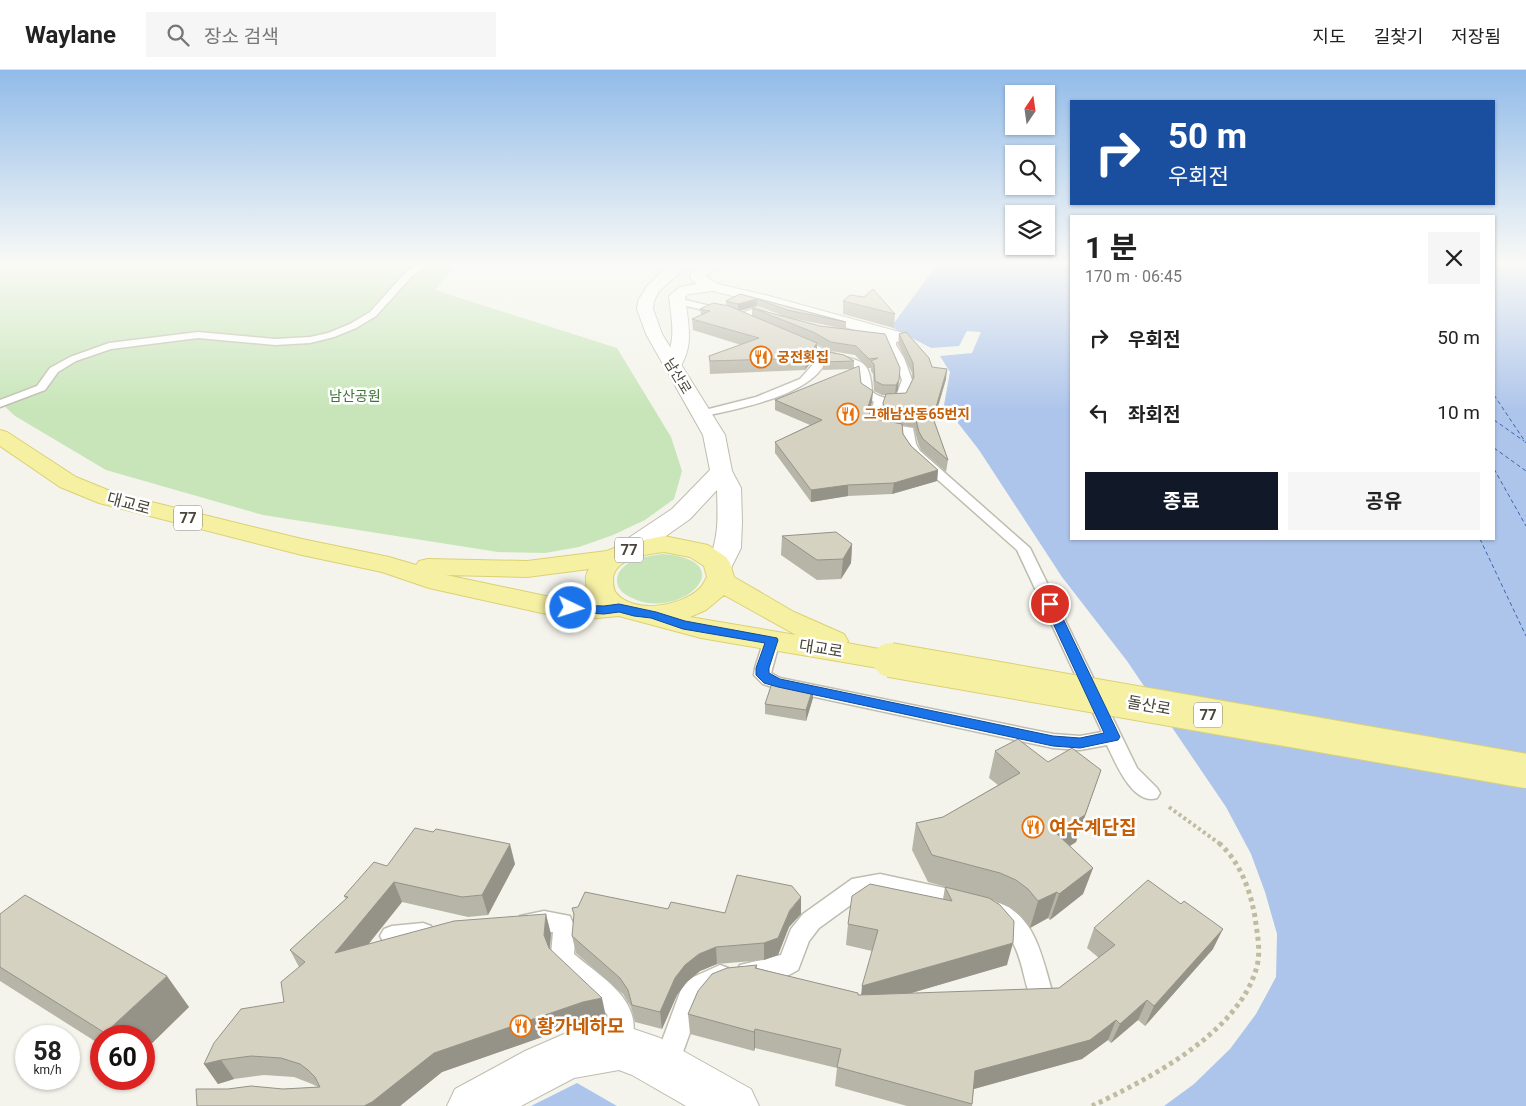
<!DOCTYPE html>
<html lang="ko">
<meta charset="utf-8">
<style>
body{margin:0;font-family:Roboto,"Noto Sans KR",sans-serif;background:#f6f6f6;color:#222;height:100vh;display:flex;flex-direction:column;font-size:19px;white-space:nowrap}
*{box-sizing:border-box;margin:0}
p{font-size:16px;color:#767676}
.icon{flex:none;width:28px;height:28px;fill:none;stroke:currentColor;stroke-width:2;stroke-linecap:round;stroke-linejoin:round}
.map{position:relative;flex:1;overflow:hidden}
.sheet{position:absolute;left:1070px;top:145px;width:425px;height:325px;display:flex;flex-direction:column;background:#fff;border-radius:0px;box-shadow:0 1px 4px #0004}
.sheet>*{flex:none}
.hud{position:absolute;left:1070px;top:30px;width:425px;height:105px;border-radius:0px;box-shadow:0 1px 4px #0004;background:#1a4fa0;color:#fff;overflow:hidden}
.needle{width:32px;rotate:13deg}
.fabs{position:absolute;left:1005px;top:15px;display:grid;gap:10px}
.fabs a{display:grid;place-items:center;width:50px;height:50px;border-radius:0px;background:#fff;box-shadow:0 1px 4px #0004;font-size:25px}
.speed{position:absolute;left:15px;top:955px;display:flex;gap:10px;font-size:25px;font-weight:700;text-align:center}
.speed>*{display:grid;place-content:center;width:65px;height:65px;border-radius:50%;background:#fff;box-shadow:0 1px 4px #0004;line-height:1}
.speed small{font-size:12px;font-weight:400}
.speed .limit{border:8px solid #d22;background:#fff;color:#111}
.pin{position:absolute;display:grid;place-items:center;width:42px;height:42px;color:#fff;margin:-21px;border:2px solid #fff;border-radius:50%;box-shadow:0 1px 5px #0007}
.me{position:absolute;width:55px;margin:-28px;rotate:94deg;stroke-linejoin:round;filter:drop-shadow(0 0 4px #0008)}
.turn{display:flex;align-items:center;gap:18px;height:105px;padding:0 15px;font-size:22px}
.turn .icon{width:65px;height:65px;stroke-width:2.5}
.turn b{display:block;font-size:35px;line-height:42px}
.round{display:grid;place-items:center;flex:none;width:52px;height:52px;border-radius:0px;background:#f6f6f6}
.head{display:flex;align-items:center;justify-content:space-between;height:85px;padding:0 15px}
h1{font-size:30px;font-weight:700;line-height:38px}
.button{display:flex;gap:10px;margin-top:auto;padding:10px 15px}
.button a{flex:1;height:58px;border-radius:0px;background:#111827;color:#fff;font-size:20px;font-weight:700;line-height:58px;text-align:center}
.button a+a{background:#f6f6f6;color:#222}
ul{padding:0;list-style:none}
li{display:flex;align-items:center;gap:15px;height:75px;padding:0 15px}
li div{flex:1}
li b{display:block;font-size:19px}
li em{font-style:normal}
header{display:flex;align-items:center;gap:30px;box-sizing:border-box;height:70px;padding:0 25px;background:#fff;border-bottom:1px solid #e0e0e0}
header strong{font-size:24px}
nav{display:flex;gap:28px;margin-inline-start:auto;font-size:18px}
.search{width:350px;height:45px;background:#f6f6f6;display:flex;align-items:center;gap:12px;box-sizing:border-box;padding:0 18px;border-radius:0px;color:#767676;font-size:19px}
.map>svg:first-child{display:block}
</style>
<header>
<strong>Waylane</strong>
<div class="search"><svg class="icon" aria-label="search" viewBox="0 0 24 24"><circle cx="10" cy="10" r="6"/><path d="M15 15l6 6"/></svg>장소 검색</div>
<nav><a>지도</a><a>길찾기</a><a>저장됨</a></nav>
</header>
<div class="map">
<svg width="1526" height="1036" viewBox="0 0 1526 1036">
<rect width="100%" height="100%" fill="#f4f4ec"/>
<path fill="#c7e5b8" d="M 0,195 L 455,195 L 435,220 L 617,278 L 671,367 L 682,401 L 674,429 L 645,450 L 613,465 L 579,477 L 545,483 L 498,482 L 263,445 L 106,400 L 15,346 L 0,332 Z
M 662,484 C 745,490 681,552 632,528 C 625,525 618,520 617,512 C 616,491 647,486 662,484 Z"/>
<path fill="#aec5eb" d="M 937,195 L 1071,195 L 1071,469 L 1494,469 L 1494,195 L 1526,195 L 1526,1036 L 1164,1036 L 1194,1014 L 1230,979 L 1256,944 L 1276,907 L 1277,864 L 1265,822 L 1251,784 L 1226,737 L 1127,591 L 1062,507 L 979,380 L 944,335 L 950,302 L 940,286 L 972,283 L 981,262 L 967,261 L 959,276 L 931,278 L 891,257 Z
M 577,1013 L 617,1036 L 531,1036 Z"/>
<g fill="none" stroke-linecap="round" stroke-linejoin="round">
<path stroke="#3a65ad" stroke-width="1" stroke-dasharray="4 3" stroke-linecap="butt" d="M 1494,325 L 1526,373
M 1494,350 L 1524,371
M 1494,378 L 1526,401
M 1494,399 L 1526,456
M 1480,469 L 1526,566"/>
<g stroke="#bfbdaf" stroke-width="3">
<path id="service" d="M 417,195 L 426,195 L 412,206 L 376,246 L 356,258 L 334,267 L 310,273 L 275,275 L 198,268 L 111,279 L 76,291 L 58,302 L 45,320 L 0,337 L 0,330 L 37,316 L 50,298 L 70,287 L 109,273 L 198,262 L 275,269 L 310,267 L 328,263 L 350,254 L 370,242 L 406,202 Z
M 677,228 L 727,240 L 728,242 L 724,245 L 674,233 L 674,229 Z
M 756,238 L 776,247 L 772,250 L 755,244 L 737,249 L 733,246 Z
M 897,264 L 902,267 L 896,271 L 896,275 L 904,288 L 912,310 L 905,330 L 893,334 L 884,334 L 880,343 L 881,353 L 913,358 L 916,374 L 920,381 L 1030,478 L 1137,698 L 1157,718 L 1160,723 L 1157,728 C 1133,736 1115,692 1107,675 L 1080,680 L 1053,678 L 778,619 L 763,614 L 754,605 L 755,598 L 764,570 L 766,566 L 772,565 L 778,566 L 780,570 L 771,603 L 780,608 L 1053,664 L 1080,666 L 1102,662 L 1017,480 L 911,386 L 904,374 L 903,363 L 872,358 C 866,350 871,340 874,332 L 862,323 C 860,291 854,296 827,288 C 815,326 735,339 701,347 L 696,344 L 697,342 L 756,327 L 800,309 L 816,291 L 819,284 L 796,273 L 796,269 L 799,268 C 811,271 821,279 832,283 C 860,293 870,286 872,322 C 879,327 888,330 896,326 L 902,310 L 894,288 L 886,275 L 889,267 Z
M 880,804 L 963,822 L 971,825 L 974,832 L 971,839 L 963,842 L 880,822 L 866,824 L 819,858 L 809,871 L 798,900 C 783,909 757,918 740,911 L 736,903 L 740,895 L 781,885 L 791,859 L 803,844 L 852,809 Z
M 1000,833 C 1036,846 1043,892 1053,924 L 1050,932 L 1041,936 L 1032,932 C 1024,913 1023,891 1013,873 C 1006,861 994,855 989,843 L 992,836 Z
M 544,841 L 570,846 L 576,861 L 574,884 C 608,913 649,933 628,984 L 619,988 L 610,984 C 604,970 612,957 607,944 L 555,897 L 551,885 L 553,862 L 528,863 L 520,860 L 517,853 L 520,846 Z
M 423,853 L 431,856 L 434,863 L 431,870 C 417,875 398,879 384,873 L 380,866 L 384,859 L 392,856 Z
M 720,895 L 728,898 L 732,906 C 726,920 711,920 701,932 L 675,1004 L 666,1008 L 657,1004 L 653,995 L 682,917 L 689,909 Z"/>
</g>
<g stroke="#bfbdaf" stroke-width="2">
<path id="minor" d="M 703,195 L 720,195 L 705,206 L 718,214 L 769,226 L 903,263 L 905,267 L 903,271 L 897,272 L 760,233 L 713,221 L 689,224 L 685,227 C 688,254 695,277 678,300 L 672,301 L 666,300 L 663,296 C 677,269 672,255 669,226 L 680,217 L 697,214 L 690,208 L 691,203 Z
M 619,954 L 660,968 L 751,1019 L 759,1036 L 686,1036 L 632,1005 L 619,1000 L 574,1008 L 521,1036 L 447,1036 L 455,1019 L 525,981 L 571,961 Z"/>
</g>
<g stroke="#bfbdaf" stroke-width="2">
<path id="tertiary" d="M 673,195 L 689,195 L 659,221 L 654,231 L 653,239 L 662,264 L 725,365 L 732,401 L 741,418 L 742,451 L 741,478 L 728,504 L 719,506 L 710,504 L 706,498 C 719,469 718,451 717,420 L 690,449 L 636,487 L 627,489 L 618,487 L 614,481 L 618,475 L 672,439 L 710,400 L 703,365 L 646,264 L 637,239 L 638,231 L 647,216 L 659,204 Z"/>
</g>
<g stroke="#dbd173" stroke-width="2">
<path id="primary" d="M 0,360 L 7,362 L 76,407 L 115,423 L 302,469 L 389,487 L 416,495 L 419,491 L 428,489 L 527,491 L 607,481 L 624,474 L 664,466 L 708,475 L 726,487 L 730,493 L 734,507 L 794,542 L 844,564 L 848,571 L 847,573 L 901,583 L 905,590 L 901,597 L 890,600 L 701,568 L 619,546 L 587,549 L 555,546 L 429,518 L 382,502 L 302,485 L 99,433 L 60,417 L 0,376 ZM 664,482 L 690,487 L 704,496 L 707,507 C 705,510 703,515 701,517 C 684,536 634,545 616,523 C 613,519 613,513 613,508 C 615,488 648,484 664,482 ZM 589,499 C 582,510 587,521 594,531 L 555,528 L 446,505 L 527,507 ZM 724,525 L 796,565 L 690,547 L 706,540 Z"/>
</g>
<path stroke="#c0bca1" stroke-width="4" stroke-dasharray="3 3" stroke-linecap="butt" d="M 1169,737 L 1220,774"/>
<path stroke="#c0bca1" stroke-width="5" stroke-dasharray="4 4" stroke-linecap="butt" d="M 1092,1036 C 1148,1009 1240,963 1257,896 C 1261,880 1257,863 1255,847 C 1250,819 1240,792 1219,773"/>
<use href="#service" fill="#fff" fill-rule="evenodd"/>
<use href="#minor" fill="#fff" fill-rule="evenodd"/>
<use href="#tertiary" fill="#fff" fill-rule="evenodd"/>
<use href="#primary" fill="#f6f0a3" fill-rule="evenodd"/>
<g stroke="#dbd173" stroke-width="36" stroke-linecap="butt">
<path id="primary-bridge" d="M 890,590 L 1526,701"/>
</g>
<use href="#primary-bridge" stroke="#f6f0a3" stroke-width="34"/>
</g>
<path fill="#b7b5a7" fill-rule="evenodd" d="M 740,224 L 846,252 L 846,259 L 885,264 L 898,320 L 896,323 L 906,323 L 912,310 L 912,303 L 898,274 L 899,264 L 932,297 L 946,309 L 934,351 L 948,390 L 946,402 L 921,380 L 918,373 L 914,357 L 902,355 L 903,364 L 911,376 L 938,400 L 937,411 L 892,424 L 848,426 L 811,432 L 775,383 L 775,372 L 810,355 L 775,340 L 775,330 L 852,299 L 823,300 L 823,292 L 854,291 L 854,298 L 861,313 L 872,332 L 869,341 L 871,348 L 883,350 L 882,343 L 883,333 L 886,325 L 882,325 L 874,321 L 873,304 L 871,301 L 871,298 L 868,298 L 855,285 L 831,281 L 817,274 L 817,285 L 805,300 L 710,304 L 709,286 L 741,275 L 693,260 L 692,249 L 701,245 L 700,239 L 726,236 L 726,231 ZM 757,236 L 784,246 L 752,238 L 752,246 L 740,241 ZM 791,248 L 840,258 L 820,256 Z
M 843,231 L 895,244 L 894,258 L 843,244 Z
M 782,466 L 852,474 L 851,493 L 841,509 L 817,510 L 781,485 Z
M 813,628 L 806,651 L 765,644 L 765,634 Z
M 995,681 L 1048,692 L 1101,700 L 1076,772 L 1070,776 L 1093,798 L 1083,824 L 1050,850 L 1048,848 L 1030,858 L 1020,846 L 1009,837 L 990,829 L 1007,895 L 908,924 L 1059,918 L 1099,888 L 1087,878 L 1094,858 L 1213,879 L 1145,956 L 1138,950 L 1111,973 L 1108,970 L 1082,989 L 974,1019 L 972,1036 L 907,1036 L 835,1016 L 837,998 L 755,978 L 754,981 L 690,964 L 688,944 L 757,895 L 757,898 L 858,925 L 861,925 L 872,881 L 846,875 L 848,854 L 943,829 L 945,817 L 975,825 L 928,812 L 912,780 L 916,753 L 943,747 L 998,715 L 989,708 Z
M 515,794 L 488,845 L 468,847 L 402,832 L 368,875 L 551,864 L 550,879 L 606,947 L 588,951 L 442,1002 L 400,1036 L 283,1019 L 318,1017 L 312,1014 L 294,1007 L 264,1005 L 234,1009 L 218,1014 L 204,994 L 284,932 L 299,897 L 290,880 L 346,829 L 344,826 L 387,796 Z
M 572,838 L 668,839 L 725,843 L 801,844 L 789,857 L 778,885 L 764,890 L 717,894 L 700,901 L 687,912 L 677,925 L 662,959 L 635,952 L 631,937 L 623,924 L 576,883 L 572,866 L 574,847 Z
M 0,844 L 189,937 L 144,981 L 144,966 L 101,966 L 101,975 L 0,911 Z"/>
<path fill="#959388" d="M 757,229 L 757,236 L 738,241 L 738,234 Z
M 817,273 L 817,285 L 805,300 L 806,288 Z
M 947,299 L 946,309 L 931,359 L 933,348 Z
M 899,310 L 898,320 L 895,325 L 896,315 Z
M 873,321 L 872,332 L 867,348 L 868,337 Z
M 938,400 L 937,411 L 892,424 L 894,413 Z
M 848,415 L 848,426 L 811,432 L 811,420 Z
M 852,474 L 851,493 L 841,509 L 843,489 Z
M 813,618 L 813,628 L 806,651 L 806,640 Z
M 1101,700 L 1076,772 L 1048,790 L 1056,763 Z
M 510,774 L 515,794 L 488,845 L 482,825 Z
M 1093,798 L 1083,824 L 1050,850 L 1059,824 Z
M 394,812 L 402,832 L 345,903 L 335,883 Z
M 1057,822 L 1048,848 L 1030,858 L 1038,831 Z
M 801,827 L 801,844 L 789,857 L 778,885 L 764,890 L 764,873 Z
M 546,844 L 551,864 L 549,885 L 544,865 Z
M 1223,859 L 1213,879 L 1145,956 L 1154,936 Z
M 1013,873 L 1007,895 L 860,938 L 862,916 Z
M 716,877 L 717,894 L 700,901 L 687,912 L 677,925 L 662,959 L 660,942 L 675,908 L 685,895 L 699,884 Z
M 167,906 L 189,937 L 144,981 L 144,966 L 107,966 L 105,963 Z
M 602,928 L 606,947 L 588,951 L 442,1002 L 400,1036 L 364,1036 L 434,983 L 583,932 Z
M 1147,930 L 1138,950 L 1111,973 L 1120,954 Z
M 1116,950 L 1108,970 L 1082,989 L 970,1020 L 975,1001 Z
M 755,959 L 755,978 L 754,981 L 754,962 Z
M 221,990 L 234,1009 L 218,1014 L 204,994 Z"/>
<path fill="#d5d2c2" stroke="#959388" d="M 873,219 L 895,244 L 843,231 L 850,225 L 864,227 Z
M 740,224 L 846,252 L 787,240 L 757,229 L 738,234 L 726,231 Z
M 713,233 L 729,236 L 817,273 L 806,288 L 710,291 L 709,286 L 759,268 L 692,249 L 710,241 L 700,239 Z
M 752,238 L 820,256 L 885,264 L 900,298 L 899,310 L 896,315 L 883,315 L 875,311 L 874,294 L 871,291 L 878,288 L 869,289 L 856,276 L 831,272 L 813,262 Z
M 906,262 L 929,288 L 932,297 L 947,299 L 933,348 L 948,390 L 923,369 L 919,362 L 915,346 L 884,341 L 883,333 L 886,324 L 906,323 L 914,307 L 913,293 L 899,264 Z
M 828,282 L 844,285 L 854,291 L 823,292 Z
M 859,296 L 861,313 L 873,321 L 868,337 L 871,348 L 902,354 L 903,364 L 911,376 L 938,400 L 894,413 L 848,415 L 811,420 L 775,372 L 822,350 L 775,330 Z
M 836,462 L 852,474 L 843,489 L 817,490 L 782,466 Z
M 773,610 L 813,618 L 806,640 L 765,634 Z
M 1018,669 L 1048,692 L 1072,678 L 1101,700 L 1085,745 L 1056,763 L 1093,798 L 1059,824 L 1057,822 L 1038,831 L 1028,819 L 1016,810 L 1000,803 L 932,785 L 916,753 L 943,747 L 1020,703 L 995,681 Z
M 415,758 L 433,762 L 436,759 L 510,774 L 482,825 L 462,827 L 394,812 L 335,883 L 454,851 L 546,844 L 544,865 L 549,878 L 602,928 L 583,932 L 434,983 L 372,1032 L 364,1036 L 197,1036 L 196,1019 L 228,1019 L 251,1016 L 283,1019 L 320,1017 L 315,1007 L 308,1000 L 300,994 L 281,988 L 251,986 L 221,990 L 204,994 L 214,973 L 241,939 L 284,932 L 281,912 L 305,892 L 290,880 L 348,827 L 344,826 L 374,792 L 387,796 Z
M 737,805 L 792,816 L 801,827 L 790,840 L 778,868 L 764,873 L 716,877 L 699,884 L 685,895 L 675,908 L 660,942 L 632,935 L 628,920 L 620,908 L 572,866 L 574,844 L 572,838 L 578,837 L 585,822 L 668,839 L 671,832 L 725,843 Z
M 1148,810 L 1181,834 L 1184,831 L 1223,859 L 1154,936 L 1147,930 L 1120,954 L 1116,950 L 1090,970 L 975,1001 L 972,1034 L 837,997 L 841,979 L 755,959 L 754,962 L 688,944 L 698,921 L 712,904 L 727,898 L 757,895 L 755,898 L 858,923 L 858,925 L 1059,918 L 1115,875 L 1094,858 Z
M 870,814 L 952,831 L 945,817 L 989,828 L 1000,835 L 1014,851 L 1013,873 L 862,916 L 878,860 L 848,854 L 852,826 Z
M 25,825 L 167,906 L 105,963 L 0,897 L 0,844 Z"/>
<linearGradient id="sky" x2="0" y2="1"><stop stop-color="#91bbe9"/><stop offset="0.57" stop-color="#fafaf6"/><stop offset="1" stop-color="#fafaf6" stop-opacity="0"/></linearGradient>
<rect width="1526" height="340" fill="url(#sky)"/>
<path fill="#1a73e8" stroke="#114b97" d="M 1050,531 L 1056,534 L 1120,667 L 1118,670 L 1080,678 L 1053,676 L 778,617 L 764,613 L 756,605 L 756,598 L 765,573 L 683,559 L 651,548 L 634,546 L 619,542 L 604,544 L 571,542 L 565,538 L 571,535 L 604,536 L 619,534 L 656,542 L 685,551 L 777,568 L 778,570 L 769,598 L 769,603 L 780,609 L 1053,666 L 1080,668 L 1104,663 L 1044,534 Z"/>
<defs>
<g id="restaurant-ring" transform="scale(1.125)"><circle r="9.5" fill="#fff" stroke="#e8710a" stroke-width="1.5"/><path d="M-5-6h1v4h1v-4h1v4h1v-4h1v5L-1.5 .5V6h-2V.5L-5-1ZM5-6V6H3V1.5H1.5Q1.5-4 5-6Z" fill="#e8710a"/></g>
</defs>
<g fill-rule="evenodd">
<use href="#restaurant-ring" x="761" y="287"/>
<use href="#restaurant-ring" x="848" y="344"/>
<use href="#restaurant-ring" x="1033" y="757"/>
<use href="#restaurant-ring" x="521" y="956"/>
</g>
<g text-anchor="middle" stroke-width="5" stroke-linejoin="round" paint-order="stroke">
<g font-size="14" font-weight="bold" fill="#c56008" stroke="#fff" text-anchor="start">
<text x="777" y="292">궁전횟집</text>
<text x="864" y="349">그해남산동65번지</text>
</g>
<g font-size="14" fill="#48463a" stroke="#fff">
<text transform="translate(678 306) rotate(59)" y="5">남산로</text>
</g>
<g font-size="14" fill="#3d7631" stroke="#fff">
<text x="355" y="331">남산공원</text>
</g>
<g fill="#fff" stroke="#7f7e75" stroke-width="1">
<rect x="174" y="435.5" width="28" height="25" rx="4"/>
<rect x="615" y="467.5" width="28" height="25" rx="4"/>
<rect x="1194" y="632.5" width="28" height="25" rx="4"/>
</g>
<g font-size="15" font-weight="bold" fill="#48463a">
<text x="188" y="453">77</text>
<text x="629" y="485">77</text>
<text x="1208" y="650">77</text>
</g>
<g font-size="16" fill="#48463a" stroke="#fff">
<text transform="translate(129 433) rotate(15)" y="6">대교로</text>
<text transform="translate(821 578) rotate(9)" y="6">대교로</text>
<text transform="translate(1149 635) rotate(10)" y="6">돌산로</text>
</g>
<g font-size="19" font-weight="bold" fill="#c56008" stroke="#fff" text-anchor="start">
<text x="1049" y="764">여수계단집</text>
<text x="537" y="963">황가네하모</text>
</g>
</g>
</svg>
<div class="fabs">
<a><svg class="needle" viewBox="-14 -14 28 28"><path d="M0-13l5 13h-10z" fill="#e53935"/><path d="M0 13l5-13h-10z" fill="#767676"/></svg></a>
<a><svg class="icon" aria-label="search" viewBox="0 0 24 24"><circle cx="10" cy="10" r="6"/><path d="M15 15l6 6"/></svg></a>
<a><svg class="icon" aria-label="layers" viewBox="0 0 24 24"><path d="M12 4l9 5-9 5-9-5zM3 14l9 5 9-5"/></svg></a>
</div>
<div class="speed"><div>58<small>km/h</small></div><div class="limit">60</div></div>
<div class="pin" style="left:1050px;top:534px;background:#d93025"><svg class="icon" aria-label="arrive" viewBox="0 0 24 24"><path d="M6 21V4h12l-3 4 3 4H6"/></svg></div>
<svg class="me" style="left:571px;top:538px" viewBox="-20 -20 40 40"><circle r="17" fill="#1a73e8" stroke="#fff" stroke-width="3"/><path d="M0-11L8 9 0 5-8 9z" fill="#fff"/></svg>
<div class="hud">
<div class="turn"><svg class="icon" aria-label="right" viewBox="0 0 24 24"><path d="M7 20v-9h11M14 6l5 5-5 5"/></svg><div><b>50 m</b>우회전</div></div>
</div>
<section class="sheet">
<div class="head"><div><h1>1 분</h1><p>170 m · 06:45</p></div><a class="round"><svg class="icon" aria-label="close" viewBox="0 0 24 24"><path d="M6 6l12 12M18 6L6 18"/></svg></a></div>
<ul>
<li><svg class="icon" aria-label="right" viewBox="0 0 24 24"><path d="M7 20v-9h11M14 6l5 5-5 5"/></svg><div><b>우회전</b></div><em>50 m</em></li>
<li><svg class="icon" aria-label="left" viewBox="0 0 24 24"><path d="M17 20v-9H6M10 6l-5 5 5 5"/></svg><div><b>좌회전</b></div><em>10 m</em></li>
</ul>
<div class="button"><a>종료</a><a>공유</a></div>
</section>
</div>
